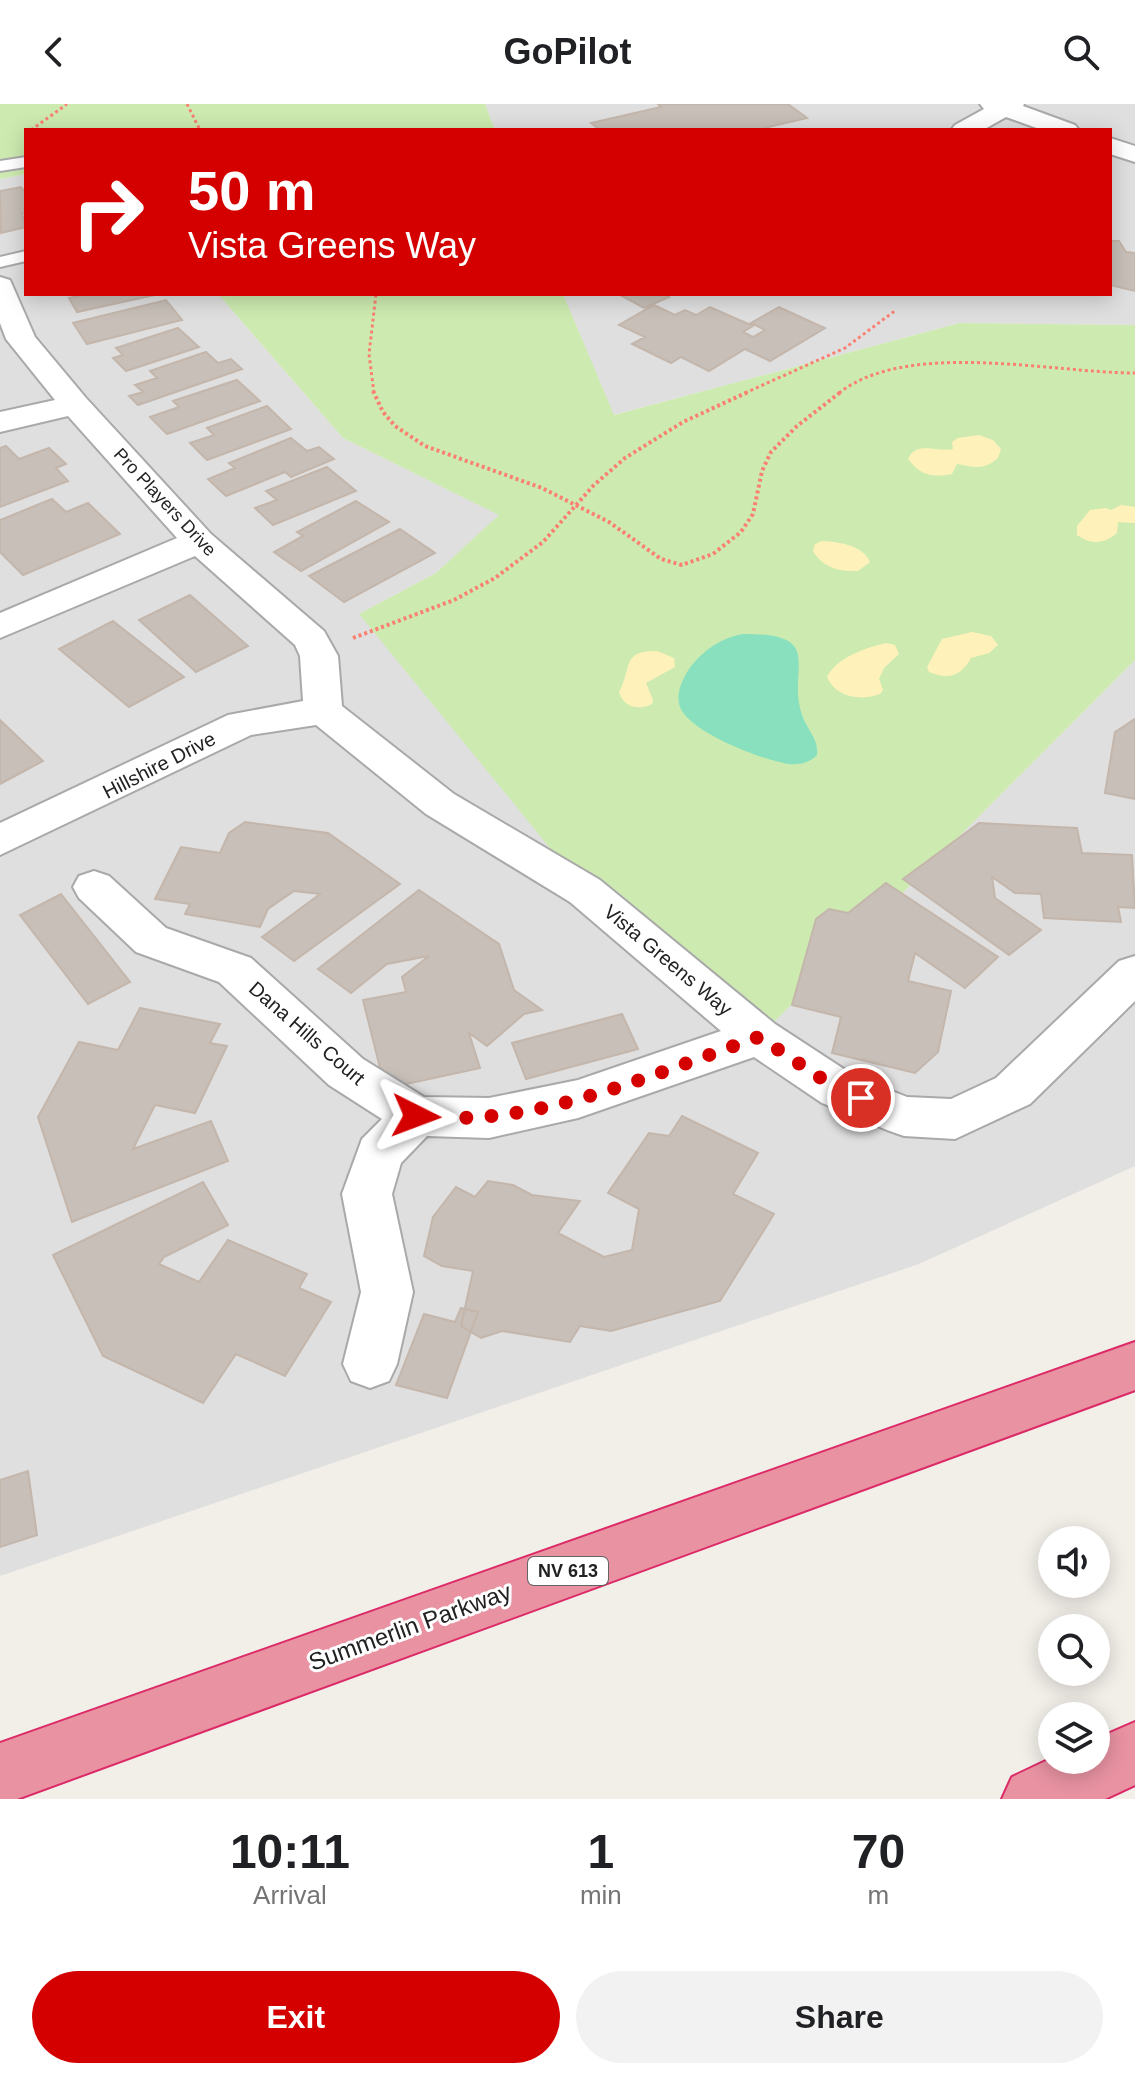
<!DOCTYPE html>
<style>
body{margin:0;font-family:Helvetica,sans-serif;background:#f2f2f2;color:#202124;height:100vh;display:flex;flex-direction:column;font-size:30px;white-space:nowrap}
*{box-sizing:border-box;margin:0}
p{font-size:26px;color:#757577}
.icon{flex:none;width:44px;height:44px;fill:none;stroke:currentColor;stroke-width:2;stroke-linecap:round;stroke-linejoin:round}
.map{position:relative;height:1695px;overflow:hidden}
.details{display:flex;flex-direction:column;background:#fff;flex:1}
.details>*{flex:none}
.guide{position:absolute;left:24px;top:24px;width:1088px;height:168px;border-radius:0px;box-shadow:0 4px 20px #0003;background:#d40000;color:#fff;overflow:hidden}
.controls{position:absolute;left:1038px;top:1422px;display:grid;gap:16px}
.controls a{display:grid;place-items:center;width:72px;height:72px;border-radius:50%;background:#fff;box-shadow:0 4px 20px #0003;font-size:40px}
.pin{position:absolute;display:grid;place-items:center;width:68px;height:68px;color:#fff;margin:-34px;border:4px solid #fff;border-radius:50%;box-shadow:0 2px 8px #0007}
.me{position:absolute;width:88px;margin:-44px;rotate:93deg;stroke-linejoin:round;filter:drop-shadow(0 0 6px #0008)}
.turn{display:flex;align-items:center;gap:28px;height:168px;padding:0 32px;font-size:36px}
.turn .icon{width:104px;height:104px;stroke-width:2.5}
.turn b{display:block;font-size:56px;line-height:68px}
.eta{display:flex;justify-content:space-evenly;align-items:center;height:136px;text-align:center}
.eta b{font-size:48px;font-weight:700;line-height:56px}
.button{display:flex;gap:16px;margin-top:auto;padding:16px 32px}
.button a{flex:1;height:92px;border-radius:48px;background:#d40000;color:#fff;font-size:32px;font-weight:700;line-height:92px;text-align:center}
.button a+a{background:#f2f2f2;color:#202124}
header{display:flex;justify-content:space-between;align-items:center;height:104px;padding:0 32px;background:#fff;font-size:36px;font-weight:700}
.map>svg:first-child{display:block}
</style>
<header><svg class="icon" aria-label="back" viewBox="0 0 24 24"><path d="M15 5l-7 7 7 7"/></svg>GoPilot<svg class="icon" aria-label="search" viewBox="0 0 24 24"><circle cx="10" cy="10" r="6"/><path d="M15 15l6 6"/></svg></header>
<div class="map">
<svg width="1135" height="1695" viewBox="0 0 1135 1695">
<rect width="100%" height="100%" fill="#f2efe9"/>
<path fill="#e0dfdf" d="M 485,0 L 1135,0 L 1135,221 L 960,219 L 613,311 L 563,190 L 1110,190 L 1110,26 L 495,26 Z
M 26,70 L 26,190 L 218,190 L 343,334 L 500,411 L 436,469 L 359,510 L 759,933 L 1135,556 L 1135,1062 L 919,1160 L 0,1472 L 0,75 Z"/>
<path fill="#cdebb0" d="M 0,0 L 485,0 L 495,26 L 26,26 L 26,70 L 0,75 Z
M 218,190 L 563,190 L 614,311 L 960,219 L 1135,221 L 1135,556 L 759,933 L 585,787 L 359,510 L 436,469 L 499,411 L 343,334 Z"/>
<path fill="#fff1ba" d="M 979,331 L 993,336 L 1001,345 L 998,354 C 983,367 974,363 957,360 L 952,370 C 932,374 920,371 908,355 C 917,336 937,349 953,345 L 952,338 L 958,334 Z
M 1121,401 L 1135,403 L 1135,419 L 1118,418 L 1117,429 C 1104,440 1091,441 1077,431 L 1077,422 L 1090,406 L 1106,404 L 1111,406 Z
M 822,437 C 839,438 863,441 870,458 L 858,467 C 839,468 822,463 813,447 L 815,440 Z
M 972,528 L 991,532 L 998,541 L 989,549 L 971,554 C 961,572 949,576 929,568 L 927,563 L 942,535 Z
M 886,539 L 895,541 L 899,550 L 884,564 L 879,575 L 883,586 L 880,590 C 861,597 836,594 827,573 C 837,553 866,544 886,539 Z
M 657,547 L 674,554 L 675,563 L 646,579 L 653,596 L 652,600 C 639,607 623,603 619,588 C 632,565 621,546 657,547 Z"/>
<path fill="#88e0be" d="M 743,530 C 828,529 786,565 802,611 C 807,626 819,635 817,651 C 809,659 800,661 789,660 C 764,657 689,628 680,603 C 675,589 683,574 691,562 C 705,545 721,534 743,530 Z"/>
<path fill="#c7bfb8" stroke="#c4b6ab" stroke-width="2" d="M 658,0 L 788,0 L 807,14 L 756,26 L 600,26 L 591,19 L 661,3 Z
M 21,83 L 26,90 L 26,109 L 22,110 L 26,123 L 1,129 L 0,87 Z
M 1110,137 L 1119,137 L 1126,148 L 1135,149 L 1135,187 L 1110,181 Z
M 88,190 L 159,190 L 77,208 L 69,194 Z
M 623,190 L 664,190 L 669,193 L 644,204 L 620,191 Z
M 166,196 L 182,216 L 87,240 L 73,219 Z
M 654,201 L 675,211 L 685,206 L 696,211 L 710,203 L 753,222 L 743,228 L 753,233 L 765,226 L 751,219 L 779,203 L 825,224 L 770,257 L 745,245 L 709,267 L 681,253 L 671,259 L 632,240 L 645,233 L 619,221 Z
M 178,224 L 199,243 L 126,267 L 113,254 L 123,251 L 116,244 Z
M 206,248 L 218,259 L 231,255 L 242,265 L 138,301 L 129,292 L 143,288 L 135,281 L 157,274 L 150,267 Z
M 237,276 L 260,297 L 167,330 L 150,313 L 179,303 L 173,297 Z
M 267,302 L 291,325 L 207,356 L 190,339 L 214,331 L 207,324 Z
M 291,334 L 307,347 L 319,343 L 334,355 L 291,373 L 285,368 L 226,392 L 208,375 L 235,364 L 229,359 Z
M 6,342 L 19,355 L 49,344 L 66,360 L 56,364 L 68,377 L 0,403 L 0,344 Z
M 327,363 L 356,387 L 273,421 L 255,404 L 277,396 L 266,387 Z
M 52,395 L 66,408 L 88,399 L 120,430 L 23,471 L 0,448 L 0,416 Z
M 356,397 L 389,418 L 301,467 L 274,448 L 303,432 L 297,428 Z
M 400,425 L 435,449 L 344,498 L 309,472 Z
M 190,491 L 248,542 L 196,568 L 139,516 Z
M 113,517 L 184,573 L 129,603 L 59,545 Z
M 1135,615 L 1135,695 L 1105,689 L 1115,628 Z
M 0,616 L 43,657 L 0,680 Z
M 245,718 L 328,729 L 400,780 L 294,857 L 262,833 L 320,790 L 294,787 L 268,805 L 260,823 L 185,810 L 190,800 L 155,795 L 181,743 L 220,749 L 229,729 Z
M 979,719 L 1077,724 L 1082,749 L 1132,751 L 1135,804 L 1118,803 L 1121,818 L 1044,814 L 1041,790 L 1015,789 L 992,773 L 995,794 L 1041,826 L 1009,851 L 903,775 Z
M 886,779 L 998,853 L 965,884 L 915,849 L 908,877 L 951,887 L 938,948 L 915,969 L 832,949 L 841,913 L 792,901 L 816,815 L 829,805 L 848,809 Z
M 419,786 L 499,840 L 514,886 L 542,906 L 524,910 L 487,942 L 469,929 L 480,964 L 402,981 L 380,964 L 363,896 L 406,888 L 402,873 L 429,852 L 387,860 L 351,889 L 318,865 Z
M 61,790 L 130,878 L 88,900 L 20,811 Z
M 140,904 L 220,920 L 210,939 L 227,942 L 195,1009 L 155,1001 L 133,1045 L 211,1017 L 228,1057 L 72,1118 L 38,1013 L 79,938 L 118,946 Z
M 622,910 L 638,945 L 526,975 L 512,939 Z
M 682,1012 L 758,1049 L 733,1090 L 774,1110 L 720,1197 L 611,1227 L 580,1222 L 570,1238 L 502,1227 L 481,1234 L 461,1222 L 473,1167 L 442,1162 L 424,1152 L 433,1113 L 456,1083 L 475,1093 L 488,1077 L 513,1081 L 532,1091 L 580,1097 L 558,1129 L 604,1153 L 632,1146 L 639,1105 L 608,1089 L 649,1029 L 669,1032 Z
M 203,1078 L 228,1121 L 164,1153 L 159,1160 L 199,1178 L 228,1136 L 307,1170 L 299,1184 L 331,1198 L 285,1272 L 236,1250 L 203,1299 L 103,1252 L 53,1151 Z
M 461,1204 L 478,1208 L 447,1294 L 396,1281 L 424,1210 L 455,1218 Z
M 28,1367 L 37,1431 L 0,1443 L 0,1376 Z"/>
<g fill="none" stroke-linecap="round" stroke-linejoin="round">
<g stroke="#a9a9a9" stroke-width="4">
<path id="service" d="M 26,53 L 26,63 L 0,67 L 0,57 Z
M 26,147 L 26,157 L 0,163 L 0,153 Z"/>
</g>
<g stroke="#a9a9a9" stroke-width="4">
<path id="minor" d="M 980,0 L 1024,0 L 1023,2 L 1075,21 L 1079,26 L 1042,26 L 1006,13 L 983,26 L 951,26 L 955,21 L 984,5 Z
M 1110,34 L 1135,42 L 1135,58 L 1110,50 Z
M 0,173 L 10,176 L 35,233 L 86,294 L 211,430 L 324,527 L 338,552 L 342,602 L 454,690 L 600,776 L 775,920 L 856,973 L 907,993 L 951,995 L 996,974 L 1119,857 L 1135,852 L 1135,897 L 1030,1000 L 955,1035 L 904,1032 L 887,1026 L 822,999 L 754,953 L 578,1014 L 489,1034 L 427,1032 L 401,1059 L 392,1090 L 413,1188 L 397,1260 L 389,1277 L 370,1284 L 351,1277 L 343,1260 L 361,1188 L 342,1090 L 362,1035 L 382,1015 L 329,981 L 219,878 L 136,848 L 79,794 L 73,783 L 79,772 L 94,767 L 109,772 L 166,824 L 251,854 L 363,955 L 424,993 L 489,994 L 578,976 L 721,927 L 570,798 L 426,710 L 316,621 L 251,631 L 0,751 L 0,719 L 228,611 L 303,597 L 300,552 L 295,541 L 195,452 L 0,534 L 0,509 L 177,434 L 68,312 L 0,328 L 0,308 L 55,296 L 6,235 L 0,219 Z"/>
</g>
<g stroke="#dc2a67" stroke-width="4">
<path id="motorway" d="M 1135,1238 L 1135,1286 L 17,1695 L 0,1695 L 0,1639 Z
M 1135,1618 L 1135,1681 L 1105,1695 L 1002,1695 L 1012,1673 L 1052,1654 L 1096,1656 L 1096,1635 Z"/>
</g>
<path stroke="#fa8072" stroke-width="3" stroke-dasharray="3 3" stroke-linecap="butt" d="M 187,0 L 200,26
M 31,26 L 67,0
M 374,289 L 369,250 L 376,190
M 745,289 L 845,244 L 896,206
M 839,289 C 908,235 1052,269 1135,269"/>
<path stroke="#fa8072" stroke-width="4" stroke-dasharray="3 3" stroke-linecap="butt" d="M 373,287 L 383,308 L 395,322 L 425,342 L 542,384 L 609,418 L 661,455 L 682,461 L 713,450 L 741,428 L 753,410 L 762,367 L 771,348 L 797,322 L 842,287
M 353,534 L 454,496 L 495,474 L 543,438 L 594,381 L 625,354 L 683,318 L 750,287"/>
<use href="#service" fill="#fff" fill-rule="evenodd"/>
<use href="#minor" fill="#fff" fill-rule="evenodd"/>
<use href="#motorway" fill="#e892a2" fill-rule="evenodd"/>
</g>
<g fill="none" stroke-linecap="round" stroke-linejoin="round">
<path stroke="#d40000" stroke-width="14" stroke-dasharray="0 25.2" d="M 416,1012 C 535,1025 649,971 759,933 L 839,986 L 861,994"/>
</g>
<g text-anchor="middle" stroke-width="6" stroke-linejoin="round" paint-order="stroke">
<g font-size="18" fill="#222" stroke="#fff">
<text transform="translate(165 398) rotate(47)" y="6">Pro Players Drive</text>
</g>
<rect fill="#fff" stroke="#646464" stroke-width="2" x="528" y="1453" width="80" height="28" rx="6"/>
<g font-size="18" font-weight="bold" fill="#222">
<text x="568" y="1473">NV 613</text>
</g>
<g font-size="20" fill="#222" stroke="#fff">
<text transform="translate(159 661) rotate(-27)" y="7">Hillshire Drive</text>
<text transform="translate(668 856) rotate(40)" y="7">Vista Greens Way</text>
<text transform="translate(307 929) rotate(41)" y="7">Dana Hills Court</text>
</g>
<g font-size="24" fill="#222" stroke="#fff">
<text transform="translate(410 1523) rotate(-20)" y="8">Summerlin Parkway</text>
</g>
</g>
</svg>
<div class="controls">
<a><svg class="icon" aria-label="sound" viewBox="0 0 24 24"><path d="M4 9h4l5-4v14l-5-4H4zM17 9q2 3 0 6"/></svg></a>
<a><svg class="icon" aria-label="search" viewBox="0 0 24 24"><circle cx="10" cy="10" r="6"/><path d="M15 15l6 6"/></svg></a>
<a><svg class="icon" aria-label="layers" viewBox="0 0 24 24"><path d="M12 4l9 5-9 5-9-5zM3 14l9 5 9-5"/></svg></a>
</div>
<div class="pin" style="left:861px;top:994px;background:#d93025"><svg class="icon" aria-label="arrive" viewBox="0 0 24 24"><path d="M6 21V4h12l-3 4 3 4H6"/></svg></div>
<svg class="me" style="left:416px;top:1012px" viewBox="-20 -20 40 40"><path d="M0-17L14 15 0 8-14 15z" fill="#d40000" stroke="#fff" stroke-width="4"/></svg>
<div class="guide">
<div class="turn"><svg class="icon" aria-label="right" viewBox="0 0 24 24"><path d="M7 20v-9h11M14 6l5 5-5 5"/></svg><div><b>50 m</b>Vista Greens Way</div></div>
</div>
</div>
<section class="details">
<div class="eta">
<div><b>10:11</b><p>Arrival</p></div>
<div><b>1</b><p>min</p></div>
<div><b>70</b><p>m</p></div>
</div>
<div class="button"><a>Exit</a><a>Share</a></div>
</section>
